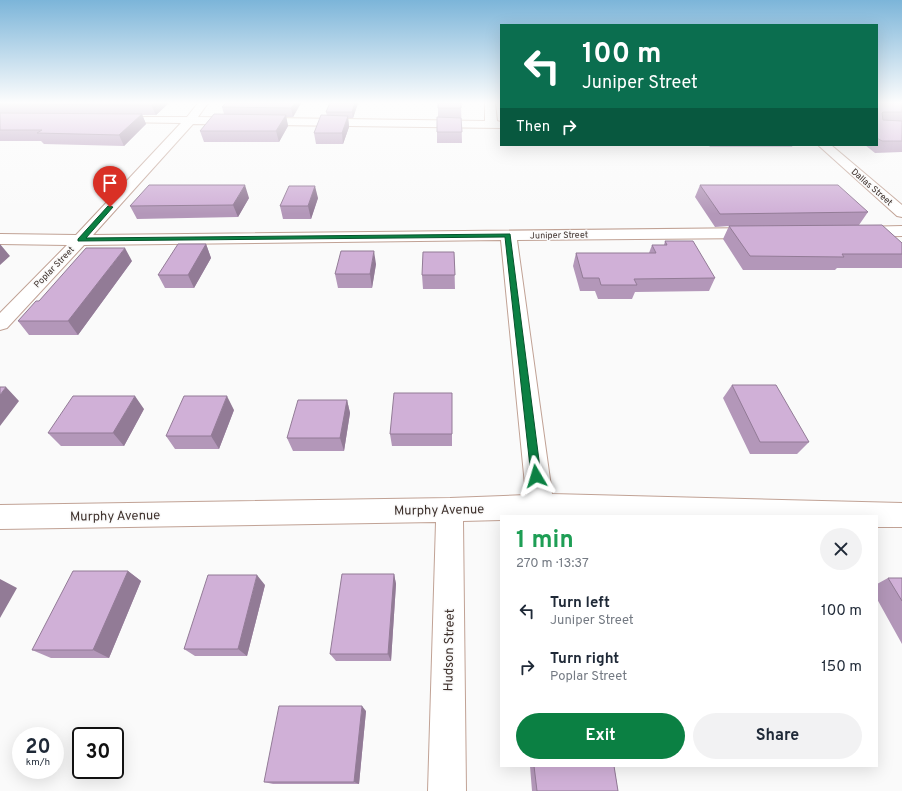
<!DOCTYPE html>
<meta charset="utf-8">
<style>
body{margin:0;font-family:Overpass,sans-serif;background:#f2f2f3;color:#1f2937;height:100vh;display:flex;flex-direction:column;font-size:15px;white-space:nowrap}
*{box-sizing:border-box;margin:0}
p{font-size:13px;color:#747a83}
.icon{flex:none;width:22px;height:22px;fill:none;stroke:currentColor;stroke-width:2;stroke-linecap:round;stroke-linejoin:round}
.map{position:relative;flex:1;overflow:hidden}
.drawer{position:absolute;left:500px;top:515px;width:378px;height:252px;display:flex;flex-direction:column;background:#fff;border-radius:0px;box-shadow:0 4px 16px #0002}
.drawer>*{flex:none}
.hud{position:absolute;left:500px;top:24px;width:378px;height:122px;border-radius:0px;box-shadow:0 4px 16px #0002;background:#0b6e4f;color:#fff;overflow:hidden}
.speed{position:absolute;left:12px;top:727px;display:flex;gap:8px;font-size:20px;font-weight:700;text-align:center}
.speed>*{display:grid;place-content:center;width:52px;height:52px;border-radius:50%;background:#fff;box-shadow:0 4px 16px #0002;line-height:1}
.speed small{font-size:10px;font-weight:400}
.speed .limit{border:2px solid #111;border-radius:6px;background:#fff;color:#111}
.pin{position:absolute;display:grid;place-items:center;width:34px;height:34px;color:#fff;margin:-41px -17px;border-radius:50% 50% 50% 0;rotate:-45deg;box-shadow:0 0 4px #0007}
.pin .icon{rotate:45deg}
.me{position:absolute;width:44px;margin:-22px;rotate:353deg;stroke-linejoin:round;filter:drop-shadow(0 0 3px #0008)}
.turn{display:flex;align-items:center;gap:14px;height:84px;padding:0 16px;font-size:18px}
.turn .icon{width:52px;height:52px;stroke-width:2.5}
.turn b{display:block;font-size:28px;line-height:34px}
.then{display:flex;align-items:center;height:38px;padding:0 16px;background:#0003;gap:8px;font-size:15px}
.round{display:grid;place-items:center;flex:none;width:42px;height:42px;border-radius:21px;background:#f2f2f3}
.overview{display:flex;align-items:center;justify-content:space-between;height:68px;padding:0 16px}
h1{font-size:24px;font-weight:700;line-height:30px;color:#1e9e55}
.button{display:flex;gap:8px;margin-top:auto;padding:8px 16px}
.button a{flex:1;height:46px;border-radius:24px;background:#0b8043;color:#fff;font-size:16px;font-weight:700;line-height:46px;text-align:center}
.button a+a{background:#f2f2f3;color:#1f2937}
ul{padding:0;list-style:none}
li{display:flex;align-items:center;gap:12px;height:56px;padding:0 16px}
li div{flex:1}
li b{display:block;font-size:15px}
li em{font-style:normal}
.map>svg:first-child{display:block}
</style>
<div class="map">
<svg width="902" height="791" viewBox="0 0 902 791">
<rect width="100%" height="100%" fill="#fafafa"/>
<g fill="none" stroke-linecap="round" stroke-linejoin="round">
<g stroke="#c1a295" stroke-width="2">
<path id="minor" d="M 198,103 L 208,103 L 198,117 L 485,121 L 485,103 L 495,103 L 497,121 L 501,122 L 501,128 L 193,124 L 93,235 L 757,228 L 763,230 L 765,233 L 763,236 L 757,238 L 517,240 L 552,494 L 902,503 L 902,527 L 877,527 L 877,516 L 501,516 L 501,520 L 463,521 L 466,791 L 428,791 L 436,522 L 0,529 L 0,505 L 450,498 L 526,495 L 501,240 L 84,245 L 7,328 L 0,330 L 0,313 L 67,245 L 0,244 L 0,234 L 76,235 L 181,123 L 115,122 L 111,121 L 109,119 L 111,117 L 187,117 Z
M 902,226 L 902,236 L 859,237 L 853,235 L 851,232 L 853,229 L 859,227 Z"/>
</g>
<g stroke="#c1a295" stroke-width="2">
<path id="tertiary" d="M 818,145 L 831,145 L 902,205 L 902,217 L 897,216 Z"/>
</g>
<use href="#minor" fill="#fff" fill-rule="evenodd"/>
<use href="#tertiary" fill="#fff" fill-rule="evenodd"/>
</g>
<path fill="#b397b9" d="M 0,103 L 169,103 L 156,115 L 142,115 L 146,124 L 124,146 L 44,144 L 41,141 L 0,141 Z
M 301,103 L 293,117 L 286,117 L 288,126 L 279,142 L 204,142 L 200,131 L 224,114 L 222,107 Z
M 330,103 L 358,103 L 353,118 L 348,118 L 349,127 L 343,144 L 316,144 L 314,133 L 327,116 L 326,112 Z
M 461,103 L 462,143 L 437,143 L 437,132 L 438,117 L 438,108 Z
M 877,103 L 902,103 L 902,152 L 875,153 L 865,145 L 877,145 Z
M 534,145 L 556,145 L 556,146 L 534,146 Z
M 708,145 L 793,145 L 792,147 L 710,147 Z
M 700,185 L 868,212 L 859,225 L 902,243 L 902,268 L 837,268 L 835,270 L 743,270 L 723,239 L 729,226 L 715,227 L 695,197 Z
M 249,198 L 238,217 L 137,219 L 130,206 Z
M 318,198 L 311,219 L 283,219 L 280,206 Z
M 665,241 L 715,278 L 709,291 L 635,292 L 632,299 L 598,299 L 595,291 L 580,291 L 573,266 L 576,253 L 649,253 L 652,245 L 664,245 Z
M 206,244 L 211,258 L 194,288 L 165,288 L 158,275 Z
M 454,252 L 455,289 L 423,289 L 422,275 Z
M 132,261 L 78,335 L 29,335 L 18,321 L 39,301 Z
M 376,264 L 372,288 L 338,288 L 335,274 Z
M 732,385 L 809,442 L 797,454 L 750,454 L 723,398 Z
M 452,393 L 452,446 L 392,446 L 390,434 Z
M 347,400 L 350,413 L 344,451 L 293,451 L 287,438 Z
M 144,409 L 124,446 L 61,446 L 48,433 Z
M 234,410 L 219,449 L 175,449 L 166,436 Z
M 128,571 L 141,581 L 109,658 L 51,658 L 32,650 Z
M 394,574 L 396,584 L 391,661 L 336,661 L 330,654 Z
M 888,578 L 902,578 L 902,644 L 877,599 L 877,584 Z
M 265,585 L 247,656 L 195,656 L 184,649 Z
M 366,711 L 359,784 L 273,784 L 264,782 Z
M 530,766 L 614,766 L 618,791 L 532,791 Z"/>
<path fill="#927b96" d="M 154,103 L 169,103 L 156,115 L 151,105 Z
M 295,103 L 301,103 L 293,117 L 291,108 Z
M 355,103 L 358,103 L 353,118 L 352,112 Z
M 142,114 L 146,124 L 124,146 L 119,135 Z
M 286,115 L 288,126 L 279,142 L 276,131 Z
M 348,116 L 349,127 L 343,144 L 342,133 Z
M 245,185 L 249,198 L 238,217 L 233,205 Z
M 315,186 L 318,198 L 311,219 L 308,206 Z
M 0,244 L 10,256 L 0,265 Z
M 206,244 L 211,258 L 194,288 L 188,275 Z
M 125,248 L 132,261 L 78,335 L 68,321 Z
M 374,251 L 376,264 L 372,288 L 370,274 Z
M 6,387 L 19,401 L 0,426 L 0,395 Z
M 135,396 L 144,409 L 124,446 L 113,433 Z
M 227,396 L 234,410 L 219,449 L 211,436 Z
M 347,400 L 350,413 L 344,451 L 340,438 Z
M 128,571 L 141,581 L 109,658 L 93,650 Z
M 394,574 L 396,584 L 391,661 L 388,654 Z
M 257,575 L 265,585 L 247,656 L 238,649 Z
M 0,579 L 17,588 L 0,618 Z
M 362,706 L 366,711 L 359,784 L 354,782 Z"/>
<path fill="#d0b0d7" stroke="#927b96" d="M 0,103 L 154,103 L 151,105 L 0,104 Z
M 226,103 L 295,103 L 291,108 L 222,107 Z
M 330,103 L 355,103 L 352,112 L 326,112 Z
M 438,103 L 461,103 L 461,108 L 438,108 Z
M 877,103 L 902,103 L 902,112 L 883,112 L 882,113 L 883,120 L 902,121 L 902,141 L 882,141 L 877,138 Z
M 0,113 L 142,114 L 119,135 L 37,133 L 42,130 L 0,130 Z
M 214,114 L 286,115 L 276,131 L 200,131 Z
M 321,115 L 348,116 L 342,133 L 314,133 Z
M 437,117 L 461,118 L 462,132 L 437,132 Z
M 149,185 L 245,185 L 233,205 L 130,206 Z
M 700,185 L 838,185 L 868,212 L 720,214 Z
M 289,186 L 315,186 L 308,206 L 280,206 Z
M 882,225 L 902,243 L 902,254 L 842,254 L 844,257 L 750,256 L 729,226 Z
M 665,241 L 693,241 L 715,278 L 634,279 L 637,285 L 601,285 L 599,278 L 583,278 L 576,253 L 656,253 L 652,245 L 667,245 Z
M 178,244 L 206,244 L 188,275 L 158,275 Z
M 86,248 L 125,248 L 68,321 L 18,321 L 36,301 L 39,301 Z
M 341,251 L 374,251 L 370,274 L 335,274 Z
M 423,252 L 454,252 L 455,275 L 422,275 Z
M 732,385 L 776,385 L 809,442 L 760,442 Z
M 0,387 L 6,387 L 0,395 Z
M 394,393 L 452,393 L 452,434 L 390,434 Z
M 73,396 L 135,396 L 113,433 L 48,433 Z
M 184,396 L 227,396 L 211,436 L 166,436 Z
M 298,400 L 347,400 L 340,438 L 287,438 Z
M 73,571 L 128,571 L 93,650 L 32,650 Z
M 342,574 L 394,574 L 388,654 L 330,654 Z
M 208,575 L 257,575 L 238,649 L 184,649 Z
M 888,578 L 902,578 L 902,601 Z
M 279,706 L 362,706 L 354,782 L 264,782 Z
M 534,766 L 614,766 L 618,791 L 537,791 Z"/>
<linearGradient id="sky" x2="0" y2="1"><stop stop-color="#7cb5d9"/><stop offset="0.48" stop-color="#fdfdfd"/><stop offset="1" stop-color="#fdfdfd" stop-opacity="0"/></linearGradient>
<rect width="902" height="214" fill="url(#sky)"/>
<path fill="#0b8043" stroke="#07532c" d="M 108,206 L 113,207 L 86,238 L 510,234 L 541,476 L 540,479 L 536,481 L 533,479 L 531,476 L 505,237 L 78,241 L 78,239 Z"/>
<g text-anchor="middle" stroke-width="3" stroke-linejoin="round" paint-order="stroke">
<g font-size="9" fill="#3e312c" stroke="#fafafa">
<text transform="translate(872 187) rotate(41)" y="3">Dallas Street</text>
<text transform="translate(559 235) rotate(-1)" y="3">Juniper Street</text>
<text transform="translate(54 267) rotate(-46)" y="3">Poplar Street</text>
</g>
<g font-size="13" fill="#3e312c" stroke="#fafafa">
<text transform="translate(439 509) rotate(-1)" y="5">Murphy Avenue</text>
<text transform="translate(115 515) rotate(-1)" y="5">Murphy Avenue</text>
<text transform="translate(448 650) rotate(-89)" y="5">Hudson Street</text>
</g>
</g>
</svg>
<div class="speed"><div>20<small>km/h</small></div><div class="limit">30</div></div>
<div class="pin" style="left:110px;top:207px;background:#d93025"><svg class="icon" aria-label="arrive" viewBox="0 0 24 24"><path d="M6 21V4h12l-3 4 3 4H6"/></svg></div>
<svg class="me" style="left:536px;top:476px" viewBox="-20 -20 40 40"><path d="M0-17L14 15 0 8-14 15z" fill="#0b8043" stroke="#fff" stroke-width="4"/></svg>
<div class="hud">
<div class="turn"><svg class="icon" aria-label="left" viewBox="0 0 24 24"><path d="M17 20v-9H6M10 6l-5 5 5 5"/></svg><div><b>100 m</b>Juniper Street</div></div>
<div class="then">Then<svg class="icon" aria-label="right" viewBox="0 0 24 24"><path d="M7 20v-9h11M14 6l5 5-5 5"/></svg></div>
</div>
<section class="drawer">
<div class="overview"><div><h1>1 min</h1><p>270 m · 13:37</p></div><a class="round"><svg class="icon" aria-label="close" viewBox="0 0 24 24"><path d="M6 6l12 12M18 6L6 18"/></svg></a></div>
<ul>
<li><svg class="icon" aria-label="left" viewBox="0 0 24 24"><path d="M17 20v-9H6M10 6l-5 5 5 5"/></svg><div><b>Turn left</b><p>Juniper Street</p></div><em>100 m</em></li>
<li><svg class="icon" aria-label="right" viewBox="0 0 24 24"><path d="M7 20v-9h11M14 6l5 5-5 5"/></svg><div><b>Turn right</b><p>Poplar Street</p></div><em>150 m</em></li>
</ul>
<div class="button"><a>Exit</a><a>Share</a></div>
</section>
</div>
